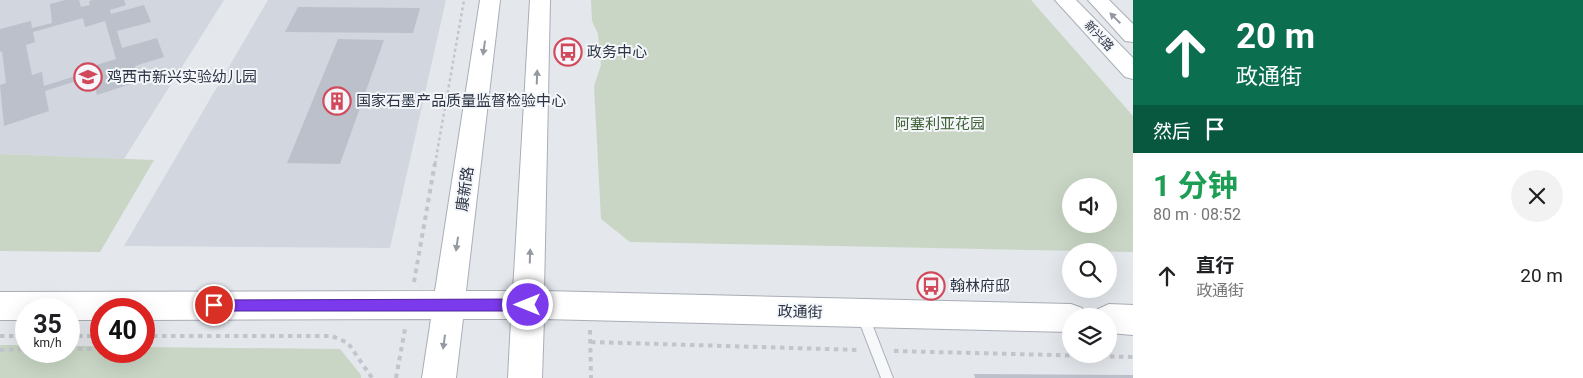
<!DOCTYPE html>
<html lang="zh">
<meta charset="utf-8">
<style>
body{margin:0;font-family:Roboto,"Noto Sans SC",sans-serif;background:#f2f2f2;color:#202124;height:100vh;display:flex;flex-direction:column;font-size:19px;white-space:nowrap}
*{box-sizing:border-box;margin:0}
p{font-size:16px;color:#757577}
.icon{flex:none;width:28px;height:28px;fill:none;stroke:currentColor;stroke-width:2;stroke-linecap:round;stroke-linejoin:round}
.map{position:relative;flex:1;overflow:hidden}
.side{display:flex;flex-direction:column;background:#fff;width:450px}
.side>*{flex:none}
.banner{background:#0b6e4f;color:#fff;overflow:hidden}
.tools{position:absolute;left:1062px;top:178px;display:grid;gap:10px}
.tools a{display:grid;place-items:center;width:55px;height:55px;border-radius:50%;background:#fff;box-shadow:0 5px 20px #0002;font-size:25px}
.speed{position:absolute;left:15px;top:298px;display:flex;gap:10px;font-size:25px;font-weight:700;text-align:center}
.speed>*{display:grid;place-content:center;width:65px;height:65px;border-radius:50%;background:#fff;box-shadow:0 5px 20px #0002;line-height:1}
.speed small{font-size:12px;font-weight:400}
.speed .limit{border:8px solid #d22;background:#fff;color:#111}
.pin{position:absolute;display:grid;place-items:center;width:42px;height:42px;color:#fff;margin:-21px;border:2px solid #fff;border-radius:50%;box-shadow:0 1px 5px #0007}
.me{position:absolute;width:55px;margin:-28px;rotate:270deg;stroke-linejoin:round;filter:drop-shadow(0 0 4px #0008)}
.turn{display:flex;align-items:center;gap:18px;height:105px;padding:0 20px;font-size:22px}
.turn .icon{width:65px;height:65px;stroke-width:2.5}
.turn b{display:block;font-size:35px;line-height:42px}
.then{display:flex;align-items:center;height:48px;padding:0 20px;background:#0003;gap:10px;font-size:19px}
.round{display:grid;place-items:center;flex:none;width:52px;height:52px;border-radius:26px;background:#f2f2f2}
.head{display:flex;align-items:center;justify-content:space-between;height:85px;padding:0 20px}
h1{font-size:30px;font-weight:700;line-height:38px;color:#1e9e55}
ul{padding:0;list-style:none}
li{display:flex;align-items:center;gap:15px;height:75px;padding:0 20px}
li div{flex:1}
li b{display:block;font-size:19px}
li em{font-style:normal}
main{display:flex;flex:1;min-height:0}
.map>svg:first-child{display:block}
</style>
<main>
<div class="map">
<svg width="1133" height="378" viewBox="0 0 1133 378">
<rect width="100%" height="100%" fill="#e4e7ec"/>
<path fill="#d2d6de" d="M 0,0 L 224,0 L 124,159 L 0,154 Z
M 268,0 L 446,0 L 390,248 L 124,246 Z"/>
<path fill="#c9d6c5" fill-rule="evenodd" d="M 591,0 L 1031,0 L 1133,116 L 1133,252 L 630,242 L 601,219 L 594,86 L 601,65 L 598,34 L 592,21 ZM 1071,186 L 1109,186 L 1109,224 L 1071,224 Z
M 0,154 L 154,160 L 100,252 L 0,251 Z
M 0,345 L 26,345 L 26,351 L 69,351 L 69,346 L 101,346 L 101,351 L 144,351 L 144,347 L 340,349 L 361,375 L 361,378 L 0,378 Z"/>
<path fill="#bbc0ca" fill-rule="evenodd" d="M 65,0 L 79,0 L 81,7 L 90,5 L 89,1 L 93,0 L 124,0 L 126,5 L 110,10 L 111,14 L 144,5 L 151,22 L 117,31 L 122,48 L 157,38 L 164,57 L 135,66 L 140,81 L 97,95 L 92,76 L 45,91 L 49,111 L 4,126 L 0,85 L 6,83 L 2,51 L 0,52 L 0,29 L 31,21 L 32,28 L 52,23 L 50,4 ZM 83,18 L 85,27 L 105,21 L 116,59 L 90,67 L 91,71 L 44,86 L 42,72 L 32,75 L 26,45 L 35,42 L 33,32 Z
M 298,7 L 420,8 L 413,33 L 285,32 Z
M 338,39 L 384,40 L 340,164 L 287,163 Z
M 974,374 L 1133,375 L 1133,378 L 975,378 Z"/>
<g fill="none" stroke-linecap="round" stroke-linejoin="round">
<g stroke="#a9aeb7" stroke-width="2">
<path id="lane" d="M 863,311 L 867,312 L 869,316 L 893,378 L 881,378 L 857,316 L 859,312 Z"/>
</g>
<g stroke="#a9aeb7" stroke-width="2">
<path id="secondary" d="M 480,0 L 500,0 L 466,291 L 513,291 L 530,0 L 550,0 L 544,291 L 1071,304 L 1082,308 L 1086,316 L 1071,316 L 1071,332 L 544,319 L 542,378 L 508,378 L 511,319 L 463,319 L 456,378 L 422,378 L 431,319 L 144,320 L 144,309 L 101,309 L 101,320 L 69,320 L 69,309 L 26,309 L 26,320 L 0,320 L 0,292 L 435,291 Z
M 1055,0 L 1076,0 L 1133,58 L 1133,79 L 1125,77 Z
M 1088,0 L 1109,0 L 1133,24 L 1133,42 L 1125,41 Z
M 1109,304 L 1133,305 L 1133,335 L 1109,333 L 1109,316 L 1094,316 L 1098,309 Z"/>
</g>
<path stroke="#c2c5cb" stroke-width="2.5" stroke-dasharray="3 3" stroke-linecap="butt" d="M 435,164 L 464,0"/>
<path stroke="#c2c5cb" stroke-width="4" stroke-dasharray="4.5 4.5" stroke-linecap="butt" d="M 414,282 L 435,163
M 590,330 L 591,378
M 0,336 L 26,336
M 69,336 L 101,336
M 144,336 L 332,336 L 348,343 L 372,378
M 591,342 L 860,350
M 69,349 L 90,349 L 98,336
M 0,350 L 26,349
M 894,351 L 1133,357
M 396,378 L 405,329"/>
<use href="#lane" fill="#f7f8fa" fill-rule="evenodd"/>
<use href="#secondary" fill="#fff" fill-rule="evenodd"/>
</g>
<defs><path id="oneway-solid" d="M-6-.8H1V-3.2L6.5 0L1 3.2V.8H-6Z" transform="scale(1.25)"/></defs>
<g fill="#959aa2">
<use href="#oneway-solid" transform="translate(1115 18) rotate(-135)"/>
<use href="#oneway-solid" transform="translate(484 48) rotate(98)"/>
<use href="#oneway-solid" transform="translate(537 77) rotate(-88)"/>
<use href="#oneway-solid" transform="translate(457 244) rotate(98)"/>
<use href="#oneway-solid" transform="translate(530 256) rotate(-88)"/>
<use href="#oneway-solid" transform="translate(444 342) rotate(98)"/>
</g>
<path fill="#7c3aed" stroke="#51269a" d="M 528,299 L 533,301 L 535,305 L 533,309 L 528,311 L 214,311 L 210,309 L 208,305 L 210,301 L 214,300 Z"/>
<defs>
<g id="bus-ring" transform="scale(1.4375)"><circle r="9.5" fill="#f4f6f9" stroke="#d1495b" stroke-width="1.5"/><path d="M-5-6H5V4H4V6H2V4H-2V6H-4V4H-5ZM-3.5-4V0h7V-4ZM-3.5 1.2v1.5H-2V1.2ZM2 1.2v1.5H3.5V1.2Z" fill="#d1495b"/></g>
<g id="school-ring" transform="scale(1.4375)"><circle r="9.5" fill="#f4f6f9" stroke="#d1495b" stroke-width="1.5"/><path d="M0-5L7-2L0 1L-7-2ZM-4 1L0 2.5L4 1V4Q0 6-4 4Z" fill="#d1495b"/></g>
<g id="building-ring" transform="scale(1.4375)"><circle r="9.5" fill="#f4f6f9" stroke="#d1495b" stroke-width="1.5"/><path d="M-4-6H4V6H1V3H-1V6H-4ZM-2.5-4.3h1.7v1.8h-1.7ZM.8-4.3h1.7v1.8H.8ZM-2.5-1h1.7V.8h-1.7ZM.8-1h1.7V.8H.8Z" fill="#d1495b"/></g>
</defs>
<g fill-rule="evenodd">
<use href="#bus-ring" x="568" y="52"/>
<use href="#school-ring" x="88" y="77"/>
<use href="#building-ring" x="337" y="101"/>
<use href="#bus-ring" x="931" y="286"/>
</g>
<g text-anchor="middle" stroke-width="4" stroke-linejoin="round" paint-order="stroke">
<g font-size="12" fill="#2b3445" stroke="#f4f6f9">
<text transform="translate(1099 36) rotate(47)" y="4">新兴路</text>
</g>
<g font-size="15" fill="#2b3445" stroke="#f4f6f9" text-anchor="start">
<text x="587" y="57">政务中心</text>
<text x="107" y="82">鸡西市新兴实验幼儿园</text>
<text x="356" y="106">国家石墨产品质量监督检验中心</text>
<text x="950" y="291">翰林府邸</text>
</g>
<g font-size="15" fill="#3f6138" stroke="#f4f6f9">
<text x="940" y="129">阿塞利亚花园</text>
</g>
<g font-size="15" fill="#2b3445" stroke="#f4f6f9">
<text transform="translate(465 189) rotate(-82)" y="5">康新路</text>
<text transform="translate(800 312) rotate(1)" y="5">政通街</text>
</g>
</g>
</svg>
<div class="tools">
<a><svg class="icon" aria-label="sound" viewBox="0 0 24 24"><path d="M4 9h4l5-4v14l-5-4H4zM17 9q2 3 0 6"/></svg></a>
<a><svg class="icon" aria-label="search" viewBox="0 0 24 24"><circle cx="10" cy="10" r="6"/><path d="M15 15l6 6"/></svg></a>
<a><svg class="icon" aria-label="layers" viewBox="0 0 24 24"><path d="M12 4l9 5-9 5-9-5zM3 14l9 5 9-5"/></svg></a>
</div>
<div class="speed"><div>35<small>km/h</small></div><div class="limit">40</div></div>
<div class="pin" style="left:214px;top:305px;background:#d93025"><svg class="icon" aria-label="arrive" viewBox="0 0 24 24"><path d="M6 21V4h12l-3 4 3 4H6"/></svg></div>
<svg class="me" style="left:528px;top:305px" viewBox="-20 -20 40 40"><circle r="17" fill="#7c3aed" stroke="#fff" stroke-width="3"/><path d="M0-11L8 9 0 5-8 9z" fill="#fff"/></svg>
</div>
<section class="side">
<div class="banner">
<div class="turn"><svg class="icon" aria-label="ahead" viewBox="0 0 24 24"><path d="M12 20V5M6 11l6-6 6 6"/></svg><div><b>20 m</b>政通街</div></div>
<div class="then">然后<svg class="icon" aria-label="arrive" viewBox="0 0 24 24"><path d="M6 21V4h12l-3 4 3 4H6"/></svg></div>
</div>
<div class="head"><div><h1>1 分钟</h1><p>80 m · 08:52</p></div><a class="round"><svg class="icon" aria-label="close" viewBox="0 0 24 24"><path d="M6 6l12 12M18 6L6 18"/></svg></a></div>
<ul>
<li><svg class="icon" aria-label="ahead" viewBox="0 0 24 24"><path d="M12 20V5M6 11l6-6 6 6"/></svg><div><b>直行</b><p>政通街</p></div><em>20 m</em></li>
</ul>
</section>
</main>
